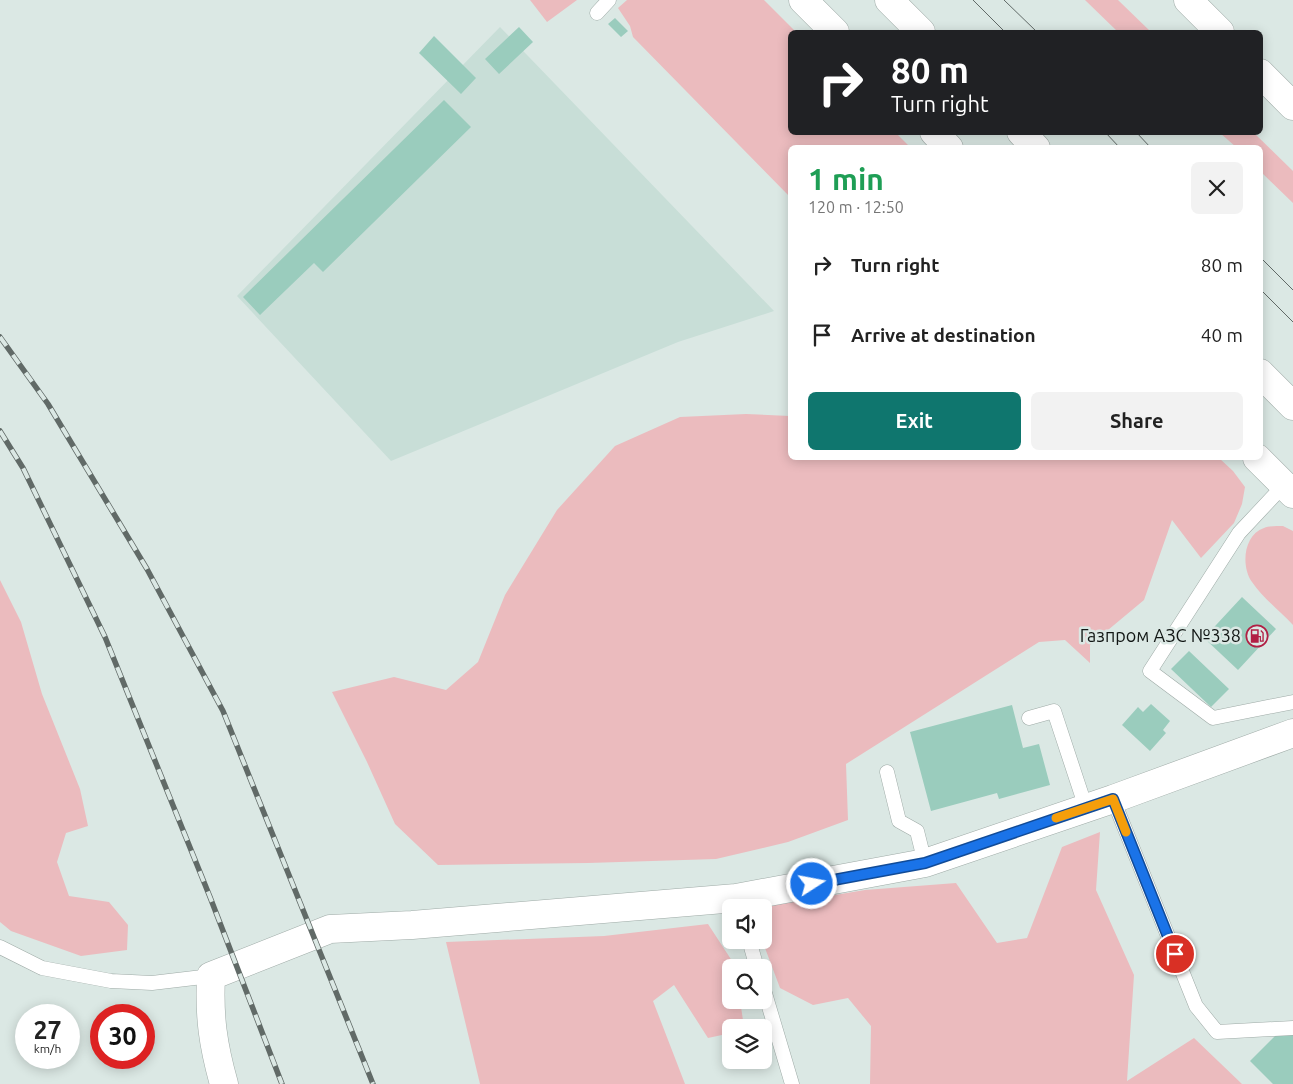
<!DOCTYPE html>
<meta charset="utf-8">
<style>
body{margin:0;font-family:Ubuntu,sans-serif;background:#f2f2f2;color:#222;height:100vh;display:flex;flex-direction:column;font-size:19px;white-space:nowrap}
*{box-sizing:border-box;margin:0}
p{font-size:16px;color:#767676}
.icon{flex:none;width:28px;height:28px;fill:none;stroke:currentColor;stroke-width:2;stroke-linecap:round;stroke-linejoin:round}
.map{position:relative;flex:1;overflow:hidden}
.drawer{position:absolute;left:788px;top:145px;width:475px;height:315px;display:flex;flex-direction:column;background:#fff;border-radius:8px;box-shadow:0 2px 12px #0003}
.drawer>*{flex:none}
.banner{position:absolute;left:788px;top:30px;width:475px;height:105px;border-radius:8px;box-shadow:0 2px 12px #0003;background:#202124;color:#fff;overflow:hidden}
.tools{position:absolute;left:722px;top:899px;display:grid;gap:10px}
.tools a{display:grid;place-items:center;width:50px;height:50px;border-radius:8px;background:#fff;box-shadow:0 2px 12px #0003;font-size:25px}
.speed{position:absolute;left:15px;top:1004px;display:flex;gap:10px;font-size:25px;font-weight:700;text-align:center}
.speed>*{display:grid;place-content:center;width:65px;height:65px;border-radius:50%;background:#fff;box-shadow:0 2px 12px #0003;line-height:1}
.speed small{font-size:12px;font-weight:400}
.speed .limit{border:8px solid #d22;background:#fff;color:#111}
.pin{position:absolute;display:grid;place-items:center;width:42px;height:42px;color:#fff;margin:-21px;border:2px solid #fff;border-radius:50%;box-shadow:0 1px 5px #0007}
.me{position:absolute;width:55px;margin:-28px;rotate:79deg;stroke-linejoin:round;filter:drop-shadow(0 0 4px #0008)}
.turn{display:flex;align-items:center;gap:18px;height:105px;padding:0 20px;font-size:22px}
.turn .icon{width:65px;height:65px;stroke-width:2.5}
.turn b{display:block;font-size:35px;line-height:42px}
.round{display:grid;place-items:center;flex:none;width:52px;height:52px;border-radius:8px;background:#f2f2f2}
.overview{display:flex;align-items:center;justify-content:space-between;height:85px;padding:0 20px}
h1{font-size:30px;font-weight:700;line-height:38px;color:#1e9e55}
.action{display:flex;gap:10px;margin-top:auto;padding:10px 20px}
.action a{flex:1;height:58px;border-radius:8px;background:#0f766e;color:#fff;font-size:20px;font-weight:700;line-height:58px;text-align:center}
.action a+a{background:#f2f2f2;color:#222}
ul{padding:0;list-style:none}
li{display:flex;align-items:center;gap:15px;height:70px;padding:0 20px}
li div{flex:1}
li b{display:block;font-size:19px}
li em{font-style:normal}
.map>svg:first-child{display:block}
</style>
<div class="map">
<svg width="1293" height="1084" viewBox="0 0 1293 1084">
<rect width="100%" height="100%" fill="#dbe8e4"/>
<path fill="#c8ded7" d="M 500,27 L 774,311 L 678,342 L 391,461 L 237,296 Z"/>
<path fill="#ebbbbe" d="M 530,0 L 577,0 L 547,22 Z
M 627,0 L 764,0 L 796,32 L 790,32 L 790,132 L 896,133 L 910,147 L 790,148 L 790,197 L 633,37 L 630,26 L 618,8 Z
M 1085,0 L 1118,0 L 1151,32 L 1118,32 Z
M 1220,133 L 1254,133 L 1293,171 L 1293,203 L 1260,171 L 1260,148 L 1236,147 Z
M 746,414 L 790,416 L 790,458 L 1219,458 L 1233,471 L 1245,487 L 1242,504 L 1234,523 L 1201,558 L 1172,520 L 1144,600 L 1090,645 L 1090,663 L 1065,640 L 1039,642 L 846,764 L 848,820 L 788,842 L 716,859 L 588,863 L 438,865 L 395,824 L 367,762 L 332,692 L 394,677 L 446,690 L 478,662 L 505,595 L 557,510 L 615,446 L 680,417 Z
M 1283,526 L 1293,531 L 1293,625 C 1280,611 1263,598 1252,582 C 1241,567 1243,535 1264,528 C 1269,526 1277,526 1283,526 Z
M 0,580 L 21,622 L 42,694 L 80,789 L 88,826 L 66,833 L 57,862 L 69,896 L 109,902 L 128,925 L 127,950 L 81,956 L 11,931 L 0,922 Z
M 1100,832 L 1096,890 L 1134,975 L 1127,1081 L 1194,1038 L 1242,1084 L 870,1084 L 871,1026 L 848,998 L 813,1005 L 780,988 L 762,940 L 764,940 L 763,907 L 865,890 L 956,883 L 997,943 L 1027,938 L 1062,847 Z
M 708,924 L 736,967 L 731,968 L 731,1000 L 740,1000 L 744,1027 L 731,1028 L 731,1033 L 708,1038 L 674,985 L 653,1001 L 685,1084 L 480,1084 L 446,942 L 604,936 Z"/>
<path fill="#9accbd" d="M 615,18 L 628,31 L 621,37 L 608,24 Z
M 519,27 L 533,42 L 499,74 L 485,59 Z
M 434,36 L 476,78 L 461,94 L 419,53 Z
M 444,100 L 471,127 L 323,272 L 314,263 L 260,315 L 243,297 Z
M 1242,597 L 1276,629 L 1238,670 L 1204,638 Z
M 1189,651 L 1229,689 L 1211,707 L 1171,669 Z
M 1151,704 L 1170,721 L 1163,730 L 1166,733 L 1150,751 L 1122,725 L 1138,707 L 1143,712 Z
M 1012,705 L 1023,748 L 1039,744 L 1050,785 L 999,799 L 997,793 L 931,811 L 910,732 Z
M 1293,1027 L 1293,1084 L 1273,1084 L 1250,1061 L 1280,1031 L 1284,1035 Z"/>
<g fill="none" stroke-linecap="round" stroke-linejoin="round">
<g stroke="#9eaaa6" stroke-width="15">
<path id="service" d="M 597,13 L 609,0
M 1284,485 L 1239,533 L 1150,671 L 1213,718 L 1293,702
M 1029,718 L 1054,711 L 1086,808
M 887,772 L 899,821 L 917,831 L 925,863
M 1113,799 L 1196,1006 L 1217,1032 L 1293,1028
M 749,940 L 757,968
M 0,947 L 42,968 L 111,981 L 152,983 L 211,976
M 764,990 L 792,1084"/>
</g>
<g stroke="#9eaaa6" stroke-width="29">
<path id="minor" d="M 1188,0 L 1220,32
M 1260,73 L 1293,106
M 224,1084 C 213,1045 209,1017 211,976 L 330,929 L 412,925 L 736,898 L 925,863 L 1113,799 L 1293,733"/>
</g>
<g stroke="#9eaaa6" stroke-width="29">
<path id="primary" d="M 803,0 L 835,32
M 889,0 L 921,32
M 934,132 L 949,148
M 1021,132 L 1036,148
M 1260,373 L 1293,406
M 1257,458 L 1293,494"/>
</g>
<use href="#service" stroke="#fff" stroke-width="14"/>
<use href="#minor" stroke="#fff" stroke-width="28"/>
<use href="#primary" stroke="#fff" stroke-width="28"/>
<path stroke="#616a67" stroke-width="1" d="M 973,0 L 1005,32
M 1004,0 L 1037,32
M 1105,132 L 1120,148
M 1136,132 L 1151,148
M 1260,257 L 1293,290
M 1260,289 L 1293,322"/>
<g stroke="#616a67" stroke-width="5.5">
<path id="rail" d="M 0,337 L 48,404 L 147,569 L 223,711 L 373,1084
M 0,431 L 23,468 L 105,637 L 210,897 L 282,1084"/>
</g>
<use href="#rail" stroke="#dbe8e4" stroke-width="4" stroke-dasharray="11" stroke-linecap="butt"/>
</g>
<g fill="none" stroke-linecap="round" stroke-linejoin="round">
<g stroke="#114b97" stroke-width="12">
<path id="route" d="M 812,884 L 925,863 L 1113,799 L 1175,954"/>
</g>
<use href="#route" stroke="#1a73e8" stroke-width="9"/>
<path stroke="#f59e0b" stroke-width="9" d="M 1056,818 L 1113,799 L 1126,832"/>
</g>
<defs>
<g id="fuel-ring" transform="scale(1.125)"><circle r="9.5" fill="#dbe8e4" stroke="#b11f44" stroke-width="1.5"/><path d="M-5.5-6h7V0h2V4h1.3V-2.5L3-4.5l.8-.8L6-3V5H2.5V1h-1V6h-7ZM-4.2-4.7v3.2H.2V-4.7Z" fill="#b11f44"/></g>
</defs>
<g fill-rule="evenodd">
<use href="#fuel-ring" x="1257" y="636"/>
</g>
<g text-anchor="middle" stroke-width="5" stroke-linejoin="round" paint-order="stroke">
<g font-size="18" fill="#111614" stroke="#dbe8e4" text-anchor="end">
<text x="1241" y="642">Газпром АЗС №338</text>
</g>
</g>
</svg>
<div class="tools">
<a><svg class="icon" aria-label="sound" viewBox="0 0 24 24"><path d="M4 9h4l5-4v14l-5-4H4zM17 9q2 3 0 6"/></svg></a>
<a><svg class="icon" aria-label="search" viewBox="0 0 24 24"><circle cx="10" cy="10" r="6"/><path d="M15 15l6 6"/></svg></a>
<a><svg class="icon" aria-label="layers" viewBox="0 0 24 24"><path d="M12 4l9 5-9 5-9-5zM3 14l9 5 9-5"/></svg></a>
</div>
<div class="speed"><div>27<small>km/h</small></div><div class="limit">30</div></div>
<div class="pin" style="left:1175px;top:954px;background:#d93025"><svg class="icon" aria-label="arrive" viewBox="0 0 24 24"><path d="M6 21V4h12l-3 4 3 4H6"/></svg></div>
<svg class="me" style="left:812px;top:884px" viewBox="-20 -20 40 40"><circle r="17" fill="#1a73e8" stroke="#fff" stroke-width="3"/><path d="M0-11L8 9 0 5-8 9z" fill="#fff"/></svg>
<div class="banner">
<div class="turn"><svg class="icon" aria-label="right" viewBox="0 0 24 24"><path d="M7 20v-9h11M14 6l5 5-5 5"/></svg><div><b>80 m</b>Turn right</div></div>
</div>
<section class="drawer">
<div class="overview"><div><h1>1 min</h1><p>120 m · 12:50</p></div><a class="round"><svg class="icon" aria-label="close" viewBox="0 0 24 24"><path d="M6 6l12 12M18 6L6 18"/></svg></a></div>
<ul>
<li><svg class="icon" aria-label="right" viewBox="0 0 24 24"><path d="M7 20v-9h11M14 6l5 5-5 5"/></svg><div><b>Turn right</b></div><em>80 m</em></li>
<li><svg class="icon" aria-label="arrive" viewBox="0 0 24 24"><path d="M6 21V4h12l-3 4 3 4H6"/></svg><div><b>Arrive at destination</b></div><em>40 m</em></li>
</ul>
<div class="action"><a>Exit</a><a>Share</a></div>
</section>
</div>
